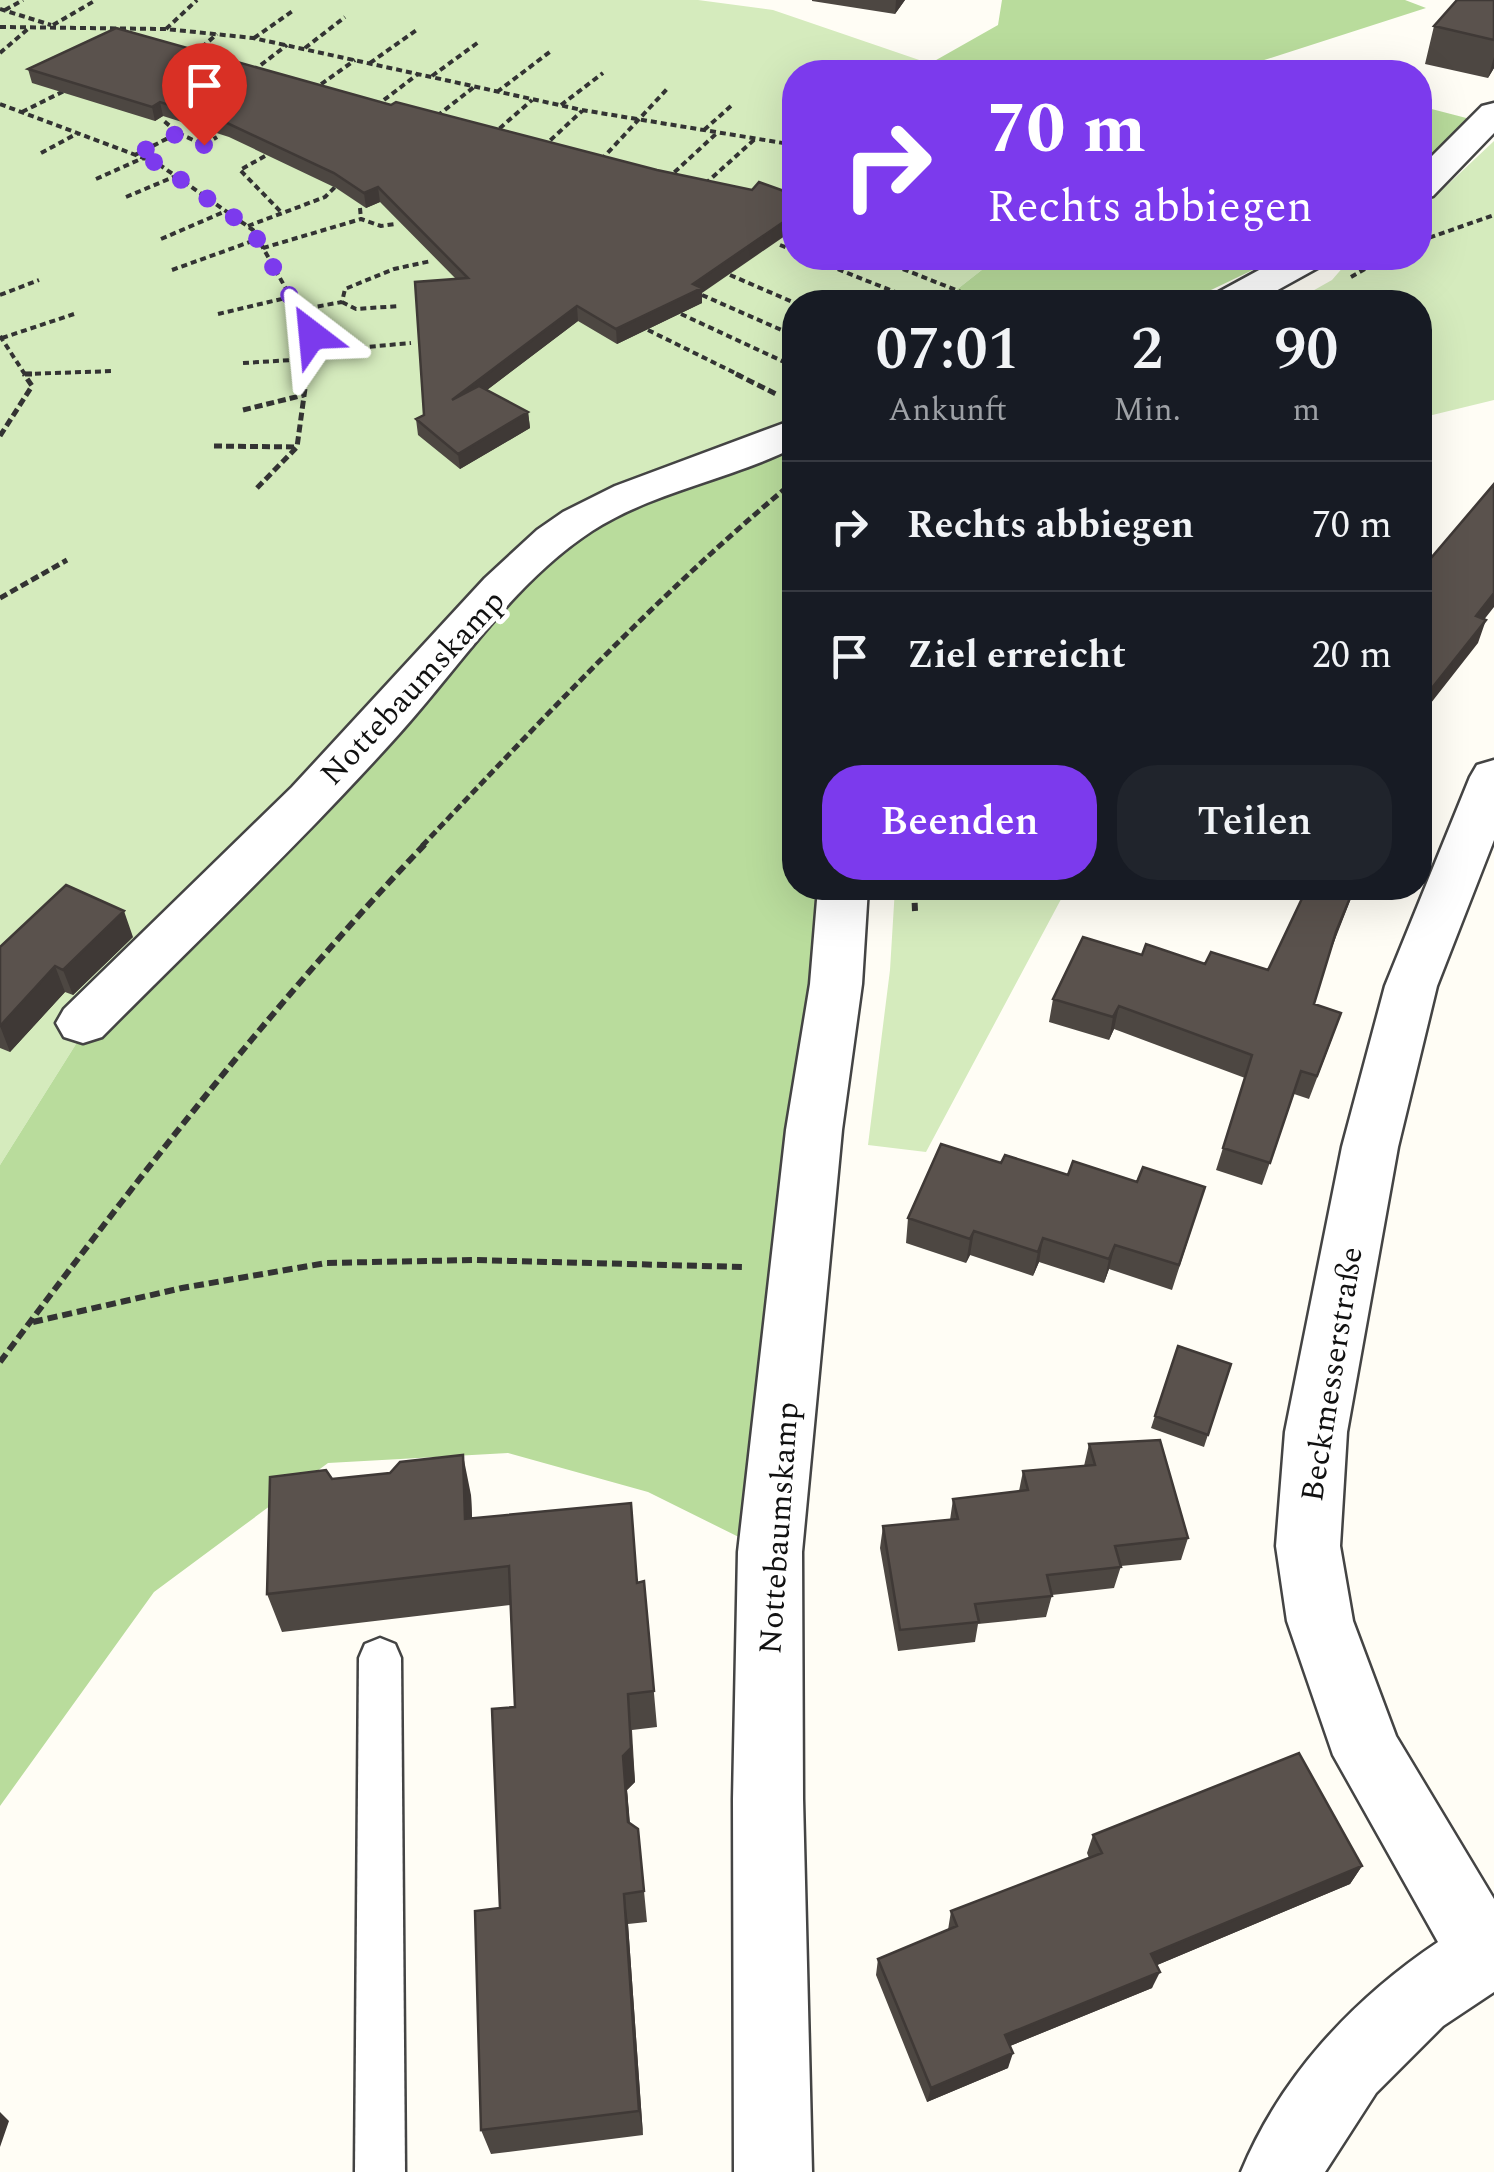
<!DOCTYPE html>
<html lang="de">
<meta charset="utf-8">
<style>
body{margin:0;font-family:Spectral,serif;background:#20242c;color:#f1f3f6;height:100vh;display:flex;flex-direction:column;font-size:38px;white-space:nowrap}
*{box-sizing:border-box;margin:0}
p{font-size:32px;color:#9ea1a6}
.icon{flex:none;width:55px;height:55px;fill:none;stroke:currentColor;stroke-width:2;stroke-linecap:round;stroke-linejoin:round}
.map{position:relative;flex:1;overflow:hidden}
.details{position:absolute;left:782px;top:290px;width:650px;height:610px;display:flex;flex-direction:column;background:#171b24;border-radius:40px;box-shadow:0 10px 40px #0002}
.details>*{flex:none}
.banner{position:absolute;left:782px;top:60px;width:650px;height:210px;border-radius:40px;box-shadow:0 10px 40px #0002;background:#7c3aed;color:#fff;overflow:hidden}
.pin{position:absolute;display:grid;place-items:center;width:85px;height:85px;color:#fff;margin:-102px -42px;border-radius:50% 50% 50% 0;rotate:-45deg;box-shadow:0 0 10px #0007}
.pin .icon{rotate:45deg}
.me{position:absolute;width:110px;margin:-55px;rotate:331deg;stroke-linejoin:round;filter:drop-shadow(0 0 8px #0008)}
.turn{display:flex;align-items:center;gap:35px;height:210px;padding:0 40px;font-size:45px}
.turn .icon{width:130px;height:130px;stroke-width:2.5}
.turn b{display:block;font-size:70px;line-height:85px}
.eta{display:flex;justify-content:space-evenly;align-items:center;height:170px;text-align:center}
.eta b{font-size:60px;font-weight:600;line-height:70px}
.primary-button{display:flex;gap:20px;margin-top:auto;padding:20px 40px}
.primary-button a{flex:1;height:115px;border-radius:40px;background:#7c3aed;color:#fff;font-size:40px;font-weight:600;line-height:115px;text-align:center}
.primary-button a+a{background:#20242c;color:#f1f3f6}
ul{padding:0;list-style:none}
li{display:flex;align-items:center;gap:30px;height:130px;padding:0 40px;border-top:2px solid #363941}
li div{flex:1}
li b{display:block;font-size:38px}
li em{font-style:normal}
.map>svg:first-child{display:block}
</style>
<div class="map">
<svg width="1494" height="2172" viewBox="0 0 1494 2172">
<rect width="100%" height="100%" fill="#fffdf5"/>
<path fill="#d5ebbd" d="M 0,0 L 698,0 L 773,10 L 928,63 L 915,72 L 795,72 L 795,258 L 997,258 L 941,302 L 795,302 L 795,431 L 342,765 L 76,1044 L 0,1165 Z
M 1494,141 L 1494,400 L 1420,418 L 1420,302 L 1293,302 L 1332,280 L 1351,258 L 1420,258 L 1420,205 L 1441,191 Z
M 895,888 L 1067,888 L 926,1152 L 868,1145 L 890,970 Z"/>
<path fill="#b9dc9c" d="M 1002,0 L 1405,0 L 1426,8 L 1258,62 L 1294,72 L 915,72 L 998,25 Z
M 1420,106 L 1474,120 L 1420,175 Z
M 997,258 L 1278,258 L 1186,302 L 941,302 Z
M 795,433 L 795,888 L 833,888 L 813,1130 L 769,1552 L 648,1492 L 508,1453 L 328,1463 L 154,1592 L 0,1806 L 0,1165 L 76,1044 L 582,523 Z"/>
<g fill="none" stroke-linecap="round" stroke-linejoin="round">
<g stroke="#444" stroke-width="5">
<path id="lane" d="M 380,1638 L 395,1644 L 401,1658 L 405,2172 L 355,2172 L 359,1658 L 365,1644 Z"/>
</g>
<g stroke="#444" stroke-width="5">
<path id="street" d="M 1494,103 L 1494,133 L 1433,196 L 1420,199 L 1420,168 L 1482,106 Z
M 1281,258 L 1327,258 L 1321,266 L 1256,302 L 1210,302 L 1215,294 Z
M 795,419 L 795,447 C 730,480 654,491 592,531 C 514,582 461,665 399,734 C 305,839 201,937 102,1037 L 83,1043 L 64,1037 L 56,1023 L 64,1009 L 292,787 L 485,578 L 537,530 L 563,512 L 615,486 Z
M 1494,760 L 1494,840 L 1437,986 L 1398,1147 L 1347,1432 L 1340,1546 L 1353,1621 L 1396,1736 L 1494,1899 L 1494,1992 L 1443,2026 L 1376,2093 L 1325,2172 L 1241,2172 C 1280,2077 1353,1999 1438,1942 L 1333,1755 L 1287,1621 L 1276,1546 L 1285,1432 L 1342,1147 L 1385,986 L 1470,777 L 1477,765 Z
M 818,888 L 868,888 L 862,984 L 842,1130 L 802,1552 L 803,1799 L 812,2172 L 734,2172 L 733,1799 L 738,1552 L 786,1130 L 810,984 Z"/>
</g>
<path stroke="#333" stroke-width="4" stroke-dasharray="6 4" stroke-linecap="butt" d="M 0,9 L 51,25
M 5,10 L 23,0
M 53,25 L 96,0
M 0,27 L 166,29 L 253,38 L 582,110 L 795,145
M 166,29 L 197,0
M 254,38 L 294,10
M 305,48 L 345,17
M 0,53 L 29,28
M 194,54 L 217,34
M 370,63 L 418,29
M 253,71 L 287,45
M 432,76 L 480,41
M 313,90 L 355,60
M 497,92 L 551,51
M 0,104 L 157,163 L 253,230 L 312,335 L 306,376
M 561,105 L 603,73
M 376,106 L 418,74
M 22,112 L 64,91
M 437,116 L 474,87
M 704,130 L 731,106
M 178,133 L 204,145 L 217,137
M 492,135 L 532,100
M 543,147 L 582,111
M 41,153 L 78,133
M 135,155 L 178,133 L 164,121
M 265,156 L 240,170 L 282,213
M 601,160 L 668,88
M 96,179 L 143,158
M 667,179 L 717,133
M 705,184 L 755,139
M 126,197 L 176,176
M 360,208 L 361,219
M 248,226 L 325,197 L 338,184
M 161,239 L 226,211
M 1420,241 L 1494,215
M 780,245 L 795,251
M 263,248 L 361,219 L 381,226 L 395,224
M 810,258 L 920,302
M 875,258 L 961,292 L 948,302
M 172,270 L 258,239
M 730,275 L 795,303
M 1351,277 L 1384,258
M 0,295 L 39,280
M 702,295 L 795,336
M 342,302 L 356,309 L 400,306
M 298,310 L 342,302 L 345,289 L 394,269 L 431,261
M 218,314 L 290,297
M 681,314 L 795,367
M 648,330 L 741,376
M 0,336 L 26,376
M 2,338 L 74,314
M 310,352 L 411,343
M 243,363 L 309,359
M 25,374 L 114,371"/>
<path stroke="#333" stroke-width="5" stroke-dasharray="8 4" stroke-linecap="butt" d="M 25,374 L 32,374
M 736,374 L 776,394
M 243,410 L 304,395
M 0,436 L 32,386 L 24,374
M 214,446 L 297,447
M 257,488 L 297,447 L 307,374
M 0,598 L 67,560
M 422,846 C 540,722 655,597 786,488"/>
<path stroke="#333" stroke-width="6" stroke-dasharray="10 5" stroke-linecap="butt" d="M 914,888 L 915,911
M 33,1322 L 182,1288 L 326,1263 L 474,1260 L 743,1267
M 0,1362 C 134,1183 270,1007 425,844"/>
<use href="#lane" fill="#fff" fill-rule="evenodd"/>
<use href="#street" fill="#fff" fill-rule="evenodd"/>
</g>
<path fill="#4d4742" d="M 812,0 L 905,0 L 895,14 L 812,1 Z
M 1494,0 L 1494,68 L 1488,78 L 1425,64 L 1434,26 Z
M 116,28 L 702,293 L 702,303 L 617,344 L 578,321 L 487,390 L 528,412 L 530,428 L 460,469 L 418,435 L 416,419 L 424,415 L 456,279 L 380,202 L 366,208 L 336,188 L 229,137 L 163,116 L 155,121 L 32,83 L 28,69 Z
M 133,937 L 73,995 L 65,992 L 10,1052 L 0,1048 L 0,947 Z
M 1331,950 L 1314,1004 L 1333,1036 L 1309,1099 L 1294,1094 L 1262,1185 L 1216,1170 L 1245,1078 L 1114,1029 L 1109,1040 L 1049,1022 L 1053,999 L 1142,955 L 1205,964 L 1268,970 Z
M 1001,1163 L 1068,1175 L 1205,1187 L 1172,1290 L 1109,1269 L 1104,1283 L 1039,1262 L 1033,1276 L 970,1255 L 966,1263 L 906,1243 L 908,1218 Z
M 1178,1346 L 1231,1364 L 1204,1447 L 1151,1428 Z
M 1089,1444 L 1188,1538 L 1181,1560 L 1121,1566 L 1114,1588 L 1052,1595 L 1046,1617 L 978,1624 L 975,1642 L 898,1651 L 880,1548 L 883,1526 L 950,1520 L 953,1499 L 1019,1491 L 1023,1471 L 1084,1466 Z
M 332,1479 L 471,1495 L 472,1518 L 638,1583 L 644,1581 L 657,1727 L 632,1730 L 635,1782 L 627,1790 L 630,1823 L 638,1829 L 647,1922 L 628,1924 L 643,2135 L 491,2154 L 481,2130 L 515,1707 L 511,1605 L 282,1632 L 267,1594 Z
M 1093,1835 L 1362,1866 L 1350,1884 L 1157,1965 L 1152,1988 L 1010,2046 L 1008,2068 L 927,2102 L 876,1975 L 878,1959 L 948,1930 L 951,1911 L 1089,1858 L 1087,1853 Z"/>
<path fill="#3f3936" d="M 896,0 L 905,0 L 895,14 Z
M 1494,57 L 1494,68 L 1488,78 Z
M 160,102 L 163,116 L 155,121 L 152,107 Z
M 378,187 L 380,202 L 366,208 L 364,193 Z
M 795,214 L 795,229 L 702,293 L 702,303 L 617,344 L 616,329 Z
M 577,306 L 578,321 L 454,415 L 452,400 Z
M 528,412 L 530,428 L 460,469 L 458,454 Z
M 1494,593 L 1494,607 L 1468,640 L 1476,616 Z
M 1486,620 L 1478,643 L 1420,717 L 1420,703 Z
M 1354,888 L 1355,888 L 1329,955 L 1336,932 Z
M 124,911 L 133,937 L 73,995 L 63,970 Z
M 55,966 L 65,992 L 10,1052 L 0,1026 Z
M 1119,1006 L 1114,1029 L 1109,1040 L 1113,1017 Z
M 974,1231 L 970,1255 L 966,1263 L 970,1239 Z
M 1043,1238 L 1039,1262 L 1033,1276 L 1038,1252 Z
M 1115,1245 L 1109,1269 L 1104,1283 L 1109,1259 Z
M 463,1455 L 471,1495 L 474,1558 L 465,1519 Z
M 628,1694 L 635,1782 L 627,1790 L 632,1854 L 623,1756 Z
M 1362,1866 L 1350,1884 L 1143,1971 L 1151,1954 Z
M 624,1894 L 628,1924 L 643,2135 L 639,2111 Z
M 1160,1972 L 1152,1988 L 1000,2050 L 1005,2035 Z
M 1013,2053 L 1008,2068 L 927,2102 L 931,2088 Z
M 0,2112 L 9,2121 L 0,2147 Z"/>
<path fill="#5a524d" stroke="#3f3936" stroke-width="2.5" d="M 1457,0 L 1494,0 L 1494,40 L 1434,26 Z
M 116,28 L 391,105 L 396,102 L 657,170 L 752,190 L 759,182 L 795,195 L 795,214 L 693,284 L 702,288 L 616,329 L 577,306 L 452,400 L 479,386 L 528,412 L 458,454 L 416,419 L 424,415 L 415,282 L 468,278 L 378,187 L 364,193 L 334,173 L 227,123 L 160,102 L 152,107 L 28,69 Z
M 1494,484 L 1494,593 L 1476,616 L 1486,620 L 1420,703 L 1420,571 Z
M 66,885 L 124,911 L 63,970 L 55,966 L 0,1026 L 0,947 Z
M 1307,888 L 1354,888 L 1336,932 L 1314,1004 L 1341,1013 L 1317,1076 L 1301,1071 L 1270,1163 L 1223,1148 L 1252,1055 L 1119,1006 L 1113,1017 L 1053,999 L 1083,937 L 1142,955 L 1146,944 L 1205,964 L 1211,952 L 1268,970 Z
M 941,1144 L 1001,1163 L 1005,1155 L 1068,1175 L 1073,1161 L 1137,1182 L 1143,1167 L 1205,1187 L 1179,1265 L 1115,1245 L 1109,1259 L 1043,1238 L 1038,1252 L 974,1231 L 970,1239 L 908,1218 Z
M 1178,1346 L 1231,1364 L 1208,1435 L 1155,1416 Z
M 1160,1440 L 1188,1538 L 1115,1546 L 1121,1567 L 1047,1575 L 1052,1596 L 975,1604 L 979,1622 L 900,1630 L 883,1526 L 958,1519 L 953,1499 L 1028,1490 L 1023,1471 L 1095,1465 L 1089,1444 Z
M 463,1455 L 465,1519 L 631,1503 L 637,1583 L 644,1581 L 654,1691 L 628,1694 L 631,1748 L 623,1756 L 628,1822 L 638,1829 L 644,1891 L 624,1894 L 639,2111 L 481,2130 L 475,1911 L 500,1908 L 492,1709 L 515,1707 L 509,1566 L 267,1594 L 270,1477 L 326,1470 L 332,1479 L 390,1473 L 400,1462 Z
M 1299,1753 L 1362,1866 L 1151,1954 L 1160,1972 L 1005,2035 L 1013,2053 L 931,2088 L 878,1959 L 957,1926 L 951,1911 L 1102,1853 L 1093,1835 Z"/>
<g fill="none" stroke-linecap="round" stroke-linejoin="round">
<path stroke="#7c3aed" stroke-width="18" stroke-dasharray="0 32.4" d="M 204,145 L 178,133 L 135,155 L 157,163 L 252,230 L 312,335"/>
</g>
<g text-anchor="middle" stroke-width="10" stroke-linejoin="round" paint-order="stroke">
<g font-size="32" fill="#111" stroke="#fff">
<text transform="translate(412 687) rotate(-47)" y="11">Nottebaumskamp</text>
<text transform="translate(1331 1374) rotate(-81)" y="11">Beckmesserstraße</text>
<text transform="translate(778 1528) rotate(-86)" y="11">Nottebaumskamp</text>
</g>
</g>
</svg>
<div class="pin" style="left:204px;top:145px;background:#d93025"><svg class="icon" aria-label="arrive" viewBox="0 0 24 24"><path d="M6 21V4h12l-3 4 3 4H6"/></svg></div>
<svg class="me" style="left:312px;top:335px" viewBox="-20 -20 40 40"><path d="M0-17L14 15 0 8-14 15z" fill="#7c3aed" stroke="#fff" stroke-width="4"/></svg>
<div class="banner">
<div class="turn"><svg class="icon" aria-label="right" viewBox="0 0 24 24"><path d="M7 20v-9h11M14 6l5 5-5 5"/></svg><div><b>70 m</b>Rechts abbiegen</div></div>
</div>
<section class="details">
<div class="eta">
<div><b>07:01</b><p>Ankunft</p></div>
<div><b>2</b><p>Min.</p></div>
<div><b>90</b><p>m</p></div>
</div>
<ul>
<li><svg class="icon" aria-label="right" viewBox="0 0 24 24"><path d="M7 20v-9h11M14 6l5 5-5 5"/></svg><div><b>Rechts abbiegen</b></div><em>70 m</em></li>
<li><svg class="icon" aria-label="arrive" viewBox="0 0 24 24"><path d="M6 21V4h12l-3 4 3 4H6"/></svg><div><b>Ziel erreicht</b></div><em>20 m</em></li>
</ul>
<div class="primary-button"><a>Beenden</a><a>Teilen</a></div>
</section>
</div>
